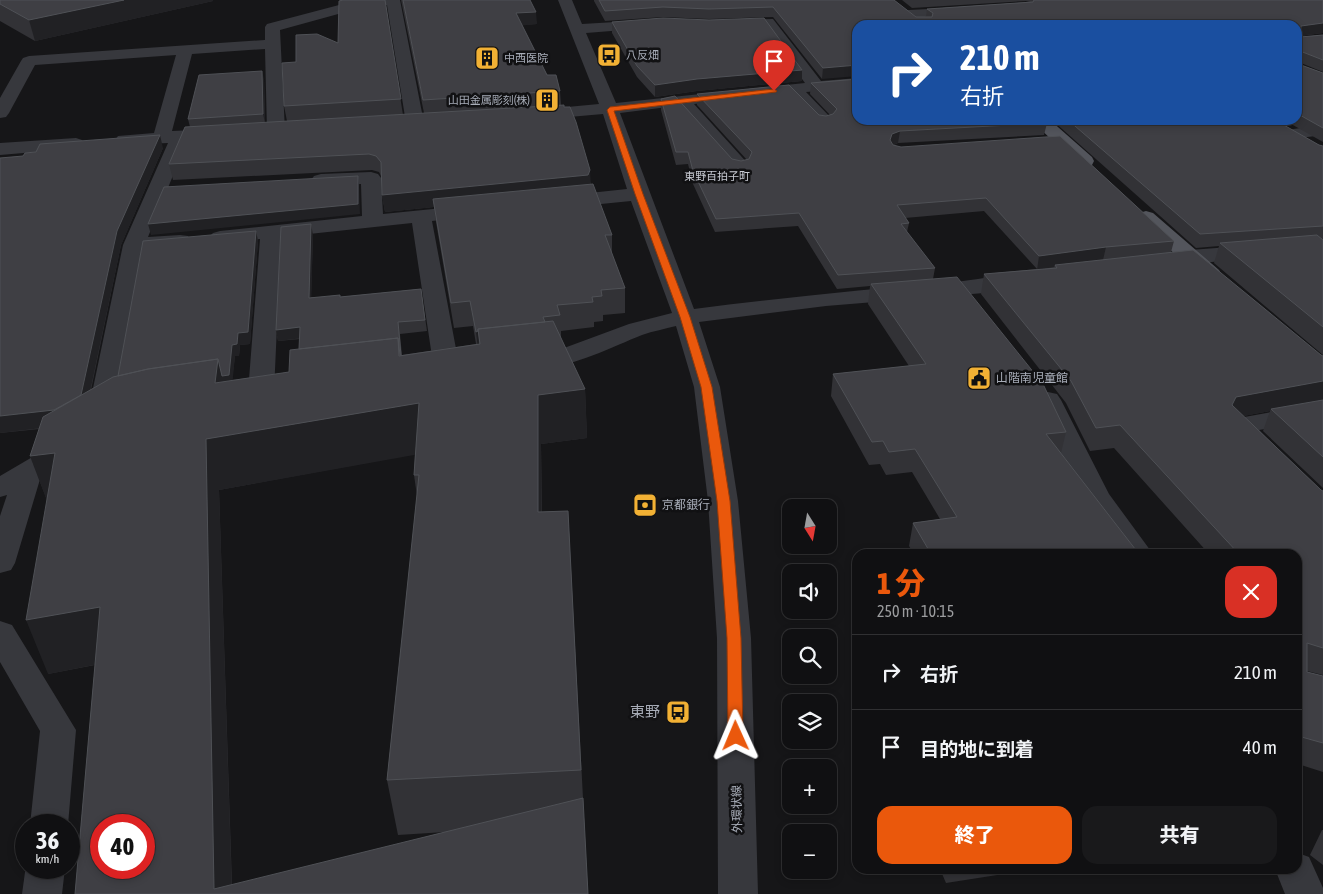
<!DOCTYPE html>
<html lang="ja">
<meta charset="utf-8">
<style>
body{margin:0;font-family:"Asap Condensed","Noto Sans JP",sans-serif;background:#19191b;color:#f1f3f6;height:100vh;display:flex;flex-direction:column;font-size:19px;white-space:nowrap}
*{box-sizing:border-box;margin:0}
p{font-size:16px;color:#9c9d9f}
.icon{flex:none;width:28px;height:28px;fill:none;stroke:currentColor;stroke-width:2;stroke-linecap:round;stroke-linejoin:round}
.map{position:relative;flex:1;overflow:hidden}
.side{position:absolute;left:852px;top:549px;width:450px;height:325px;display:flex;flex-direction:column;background:#101012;border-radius:15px;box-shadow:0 2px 8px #0003,0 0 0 1px #303032}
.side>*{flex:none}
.guide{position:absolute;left:852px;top:20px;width:450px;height:105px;border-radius:15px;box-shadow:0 2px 8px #0003,0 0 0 1px #303032;background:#1a4fa0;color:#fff;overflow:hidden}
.needle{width:32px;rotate:169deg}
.buttons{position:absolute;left:782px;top:499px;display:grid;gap:10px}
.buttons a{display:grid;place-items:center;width:55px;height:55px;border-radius:10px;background:#101012;box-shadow:0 2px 8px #0003,0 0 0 1px #303032;font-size:25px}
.speed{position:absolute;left:15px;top:814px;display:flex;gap:10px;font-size:25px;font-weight:700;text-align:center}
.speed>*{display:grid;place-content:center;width:65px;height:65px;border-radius:50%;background:#101012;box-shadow:0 2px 8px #0003,0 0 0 1px #303032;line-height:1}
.speed small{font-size:12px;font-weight:400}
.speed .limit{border:8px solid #d22;background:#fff;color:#111}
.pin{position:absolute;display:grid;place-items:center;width:42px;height:42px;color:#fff;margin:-51px -21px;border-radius:50% 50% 50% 0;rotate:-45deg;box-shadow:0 0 5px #0007}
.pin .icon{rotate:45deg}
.me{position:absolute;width:55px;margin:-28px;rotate:359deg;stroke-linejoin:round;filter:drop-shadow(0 0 4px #0008)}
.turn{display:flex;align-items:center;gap:18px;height:105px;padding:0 25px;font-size:22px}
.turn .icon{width:65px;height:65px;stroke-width:2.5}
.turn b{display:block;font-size:35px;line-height:42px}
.round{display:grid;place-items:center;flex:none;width:52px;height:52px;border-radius:15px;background:#19191b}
.summary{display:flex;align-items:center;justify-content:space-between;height:85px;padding:0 25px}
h1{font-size:30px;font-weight:800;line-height:38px;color:#ea580c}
.action{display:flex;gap:10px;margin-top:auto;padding:10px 25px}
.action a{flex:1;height:58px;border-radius:15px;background:#ea580c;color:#fff;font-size:20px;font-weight:800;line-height:58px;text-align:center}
.action a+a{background:#19191b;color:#f1f3f6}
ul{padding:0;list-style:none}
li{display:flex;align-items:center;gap:15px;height:75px;padding:0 25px;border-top:1px solid #303032}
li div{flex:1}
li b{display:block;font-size:19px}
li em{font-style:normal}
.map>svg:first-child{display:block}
</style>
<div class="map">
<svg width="1323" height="894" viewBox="0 0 1323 894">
<rect width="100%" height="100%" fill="#161618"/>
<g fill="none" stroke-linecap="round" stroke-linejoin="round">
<path fill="#37383d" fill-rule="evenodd" d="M 358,0 L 400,0 L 424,123 L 421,127 L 415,128 L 409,127 L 406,123 L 387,5 L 360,8 L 280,30 L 285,131 L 282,135 L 276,136 L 270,135 L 267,131 L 265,49 L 192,54 L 172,131 L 218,129 L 224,130 L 227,134 L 224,138 L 187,141 L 148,237 L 180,235 L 188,236 L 191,241 L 188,246 L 144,251 L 113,417 L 109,423 L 100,425 L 91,423 L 87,417 L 123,245 L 168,143 L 124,145 L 118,144 L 115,140 L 118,136 L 154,133 L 176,55 L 35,65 L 9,113 L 6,117 L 0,118 L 0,98 L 21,61 L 23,58 L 29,56 L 265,40 L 265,27 L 267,24 Z
M 558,0 L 572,0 L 582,24 L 649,20 L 654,21 L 656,24 L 654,27 L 649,28 L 586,33 L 616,103 L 805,83 L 764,27 L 724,27 L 722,24 L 724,21 L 729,20 L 773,19 L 821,81 L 858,78 L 858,88 L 806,92 L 834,121 L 831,125 L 825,126 L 819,125 L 789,94 L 694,104 L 750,166 L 747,170 L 740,172 L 733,170 L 676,106 L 620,113 L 694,309 C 781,298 868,289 955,282 C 975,280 1010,272 1027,276 L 1030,281 L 1027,286 L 984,293 L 826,306 L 699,322 L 720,387 L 738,501 L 751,638 L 758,894 L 718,894 L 717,638 L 708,501 L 694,387 L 676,326 C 665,329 653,331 642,335 C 609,348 559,375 524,366 L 521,361 L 524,356 L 556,351 L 629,324 L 672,313 L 631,201 L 561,208 L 554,206 L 551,202 L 554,198 L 561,196 L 627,189 L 603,114 L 535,120 L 529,119 L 526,115 L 529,111 L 535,110 L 599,104 Z
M 965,7 L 970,8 L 972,11 L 970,14 L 909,18 L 904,17 L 902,14 L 904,11 L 909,10 Z
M 1323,125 L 1323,135 L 1292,139 L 1286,138 L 1283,134 L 1286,130 Z
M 76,138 L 82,140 L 85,144 L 82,148 L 0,155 L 0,143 Z
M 371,172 L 378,174 L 381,178 L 383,214 L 473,205 L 480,207 L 483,211 L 480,215 L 432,221 L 460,370 L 456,375 L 447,378 L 438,375 L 434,370 L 412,223 L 281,237 L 274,392 L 270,397 L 261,400 L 252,397 L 248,392 L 260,239 L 220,243 L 213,241 L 209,237 L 213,233 L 220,231 L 362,216 L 361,184 L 321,186 L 314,184 L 311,180 L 314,176 L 321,174 Z
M 1323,240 L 1323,252 L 1190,264 L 1182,262 L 1179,257 L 1182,252 L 1190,250 Z
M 1048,392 L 1057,394 L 1061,400 L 1109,494 L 1153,554 L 1122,554 L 1082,496 L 1035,400 L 1039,394 Z
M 1323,403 L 1323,419 L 1259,430 L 1271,443 L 1267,449 C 1248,453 1236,441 1226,426 L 1230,420 L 1239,418 Z
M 68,440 L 78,442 L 82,448 L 78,454 L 41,476 L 15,563 L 11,570 L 0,573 L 0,516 L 7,495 L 0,497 L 0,476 L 58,442 Z
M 0,621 L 12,625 L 76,730 L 68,825 L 30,825 L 40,731 L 0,662 Z
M 1298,853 L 1309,857 L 1323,888 L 1323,894 L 1285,894 L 1275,869 L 1298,869 Z
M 26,865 L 26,868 L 65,868 L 62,894 L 22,894 Z"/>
<path fill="#53555c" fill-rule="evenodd" d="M 1031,120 L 1050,120 L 1092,157 L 1094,161 L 1092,165 L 1085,167 L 1078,165 Z
M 1146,211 L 1153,213 L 1219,270 L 1222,275 L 1219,280 L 1211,282 L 1203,280 L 1139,221 L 1136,217 L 1139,213 Z"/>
</g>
<path fill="#323236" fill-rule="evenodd" d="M 0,0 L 213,1 L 35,41 L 0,21 Z
M 340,0 L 385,0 L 403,115 L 424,113 L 401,0 L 530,0 L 537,24 L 522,25 L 547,75 L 560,91 L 561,105 L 591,184 L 612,235 L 612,254 L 625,288 L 625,313 L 603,315 L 603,321 L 594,322 L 594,327 L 561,331 L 561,339 L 585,389 L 587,438 L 541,444 L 542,512 L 568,511 L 588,894 L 75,894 L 95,665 L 48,674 L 47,500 L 30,456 L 39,429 L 0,433 L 0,158 L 163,148 L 121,245 L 91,390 L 118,376 L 256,231 L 258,241 L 250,344 L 240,345 L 239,356 L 235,356 L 232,380 L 289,372 L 299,349 L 300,339 L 278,341 L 276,330 L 313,235 L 311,297 L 340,297 L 421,289 L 427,331 L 400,334 L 402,355 L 476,344 L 473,326 L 454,328 L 436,222 L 434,207 L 385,212 L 382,195 L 381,176 L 379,172 L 372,170 L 173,180 L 169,164 L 190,127 L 188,119 L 264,79 L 265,123 L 287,121 L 284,106 L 296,62 L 338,43 ZM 415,454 L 414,475 L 417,496 L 387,780 L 398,835 L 445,832 L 232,885 L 219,490 Z
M 594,0 L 894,0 L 916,17 L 926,17 L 927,9 L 1030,2 L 1026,1 L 912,8 L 902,0 L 1323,0 L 1323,33 L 1300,36 L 1300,37 L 1323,35 L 1323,72 L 1301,63 L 1301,65 L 1323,73 L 1323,142 L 1284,120 L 1298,120 L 1298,25 L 858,25 L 822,79 L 773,17 L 709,19 L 663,17 L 605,21 L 594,1 Z
M 612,22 L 802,81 L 697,91 L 655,97 L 637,77 L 612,33 Z
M 811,83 L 1047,123 L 1044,135 L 898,143 L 894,145 L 1174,241 L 1171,252 L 1321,355 L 1323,356 L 1323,488 L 1263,431 L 1270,411 L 1243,416 L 1321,490 L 1323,491 L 1323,675 L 1307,671 L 1307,672 L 1323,676 L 1323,772 L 1298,764 L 1298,554 L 1209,554 L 1114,448 L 1090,451 L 1066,403 L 981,294 L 984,274 L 1037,269 L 984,211 L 905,218 L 909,223 L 907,232 L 935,268 L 933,279 L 1066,432 L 1061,453 L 1139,554 L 914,554 L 909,546 L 913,523 L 940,519 L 912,472 L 886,475 L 880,464 L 869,465 L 831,396 L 833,374 L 909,366 L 868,304 L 870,286 L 837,289 L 798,226 L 715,232 L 693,184 L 688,164 L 676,165 L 661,110 L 661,99 L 732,159 L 741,161 L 747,160 L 697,105 L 697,94 L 826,116 L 830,115 L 810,94 Z
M 1052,120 L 1275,120 L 1319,145 L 1323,146 L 1323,239 L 1321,239 L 1323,240 L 1323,355 L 1214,263 L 1219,246 L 1196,248 Z
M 1322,830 L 1323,830 L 1323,865 L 1310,855 Z
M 940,869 L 1035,869 L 946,883 Z"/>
<path fill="#212124" d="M 124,0 L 213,0 L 213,1 L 35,41 L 29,20 Z
M 536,12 L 537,24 L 517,26 L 516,13 Z
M 1323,23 L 1323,33 L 1298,36 L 1301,26 Z
M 858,65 L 858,76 L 822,79 L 823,68 Z
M 802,70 L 802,81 L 697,91 L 655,97 L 655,85 L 697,79 Z
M 262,71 L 264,79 L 265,123 L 263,114 Z
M 900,131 L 898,143 L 890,146 L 890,140 L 892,134 Z
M 160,135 L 163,148 L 121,245 L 83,425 L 67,425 L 0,433 L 0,416 L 66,409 L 117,231 Z
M 590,170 L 591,187 L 433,199 L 434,207 L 385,212 L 382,195 Z
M 358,176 L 359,186 L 360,214 L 151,235 L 148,224 Z
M 311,224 L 313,235 L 311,309 L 309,298 Z
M 256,231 L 258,241 L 250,344 L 240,345 L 239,356 L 235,356 L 232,387 L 117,408 L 218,359 L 232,345 L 238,333 Z
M 1106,247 L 1103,260 L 1055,265 L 1054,267 L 1037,270 L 1039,256 Z
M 300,327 L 303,338 L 278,341 L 276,330 Z
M 478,331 L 480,358 L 479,358 L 476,332 Z
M 1323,381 L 1323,402 L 1271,409 L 1270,411 L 1228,419 L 1232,405 L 1236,397 Z
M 585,389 L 587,438 L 541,444 L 542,564 L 538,512 L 538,395 Z
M 419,403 L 425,453 L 219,490 L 232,894 L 214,889 L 206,439 Z
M 55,453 L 49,506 L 30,456 Z
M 100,607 L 119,660 L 48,674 L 26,620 Z"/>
<path fill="#3f3f44" stroke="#4f5156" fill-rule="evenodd" d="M 0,0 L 124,0 L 29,20 L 0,4 Z
M 343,0 L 385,0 L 401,99 L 284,106 L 282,63 L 296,62 L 296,35 L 317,34 L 338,43 L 339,1 Z
M 403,0 L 530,0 L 536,12 L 516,13 L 547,75 L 556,75 L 560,91 L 423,100 Z
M 599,0 L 894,0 L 916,17 L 932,17 L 933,13 L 927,9 L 1033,2 L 1034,0 L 1323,0 L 1323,23 L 1301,26 L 1300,37 L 1323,35 L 1323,60 L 1300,51 L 1301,65 L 1323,73 L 1323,128 L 1298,114 L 1298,25 L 858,25 L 858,65 L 823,68 L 773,7 L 709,9 L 663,7 L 605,11 Z
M 663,18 L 709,20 L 764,18 L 802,70 L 697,79 L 655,85 L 637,66 L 612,22 Z
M 262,71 L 263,114 L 188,119 L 199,75 Z
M 858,79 L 858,120 L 1043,120 L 1047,123 L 900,131 L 892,134 L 890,140 L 893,145 L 901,147 L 1060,136 L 1174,241 L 1106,247 L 1039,256 L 986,198 L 897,205 L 909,223 L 901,224 L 935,268 L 838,275 L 799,213 L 716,219 L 693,171 L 688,152 L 676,152 L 661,99 L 675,96 L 732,159 L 741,161 L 749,159 L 752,152 L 697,94 L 789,85 L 819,115 L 826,116 L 833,114 L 837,109 L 811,83 Z
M 564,105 L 564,107 L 570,107 L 576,122 L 590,170 L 588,175 L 382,195 L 381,162 L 376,156 L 369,154 L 169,164 L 185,127 Z
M 1068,120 L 1275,120 L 1319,145 L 1323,146 L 1323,226 L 1200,234 Z
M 160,135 L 117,231 L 81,395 L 54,410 L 0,416 L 0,158 L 23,156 L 25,153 L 36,152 L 40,144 Z
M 358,176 L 358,204 L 148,224 L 164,187 Z
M 593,184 L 612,235 L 605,235 L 625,288 L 601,290 L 602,296 L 592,297 L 593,302 L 557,305 L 560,315 L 543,317 L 545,322 L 478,329 L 478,331 L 476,332 L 470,301 L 451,303 L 433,199 Z
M 311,224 L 309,298 L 340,295 L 340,297 L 421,289 L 425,320 L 398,322 L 401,355 L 400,355 L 398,338 L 299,349 L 300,327 L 276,330 L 281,227 Z
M 256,231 L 248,332 L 238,333 L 237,344 L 232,345 L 229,375 L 222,376 L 218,359 L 148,369 L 118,376 L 143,241 Z
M 1317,235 L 1323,240 L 1323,327 L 1220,243 Z
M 1193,250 L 1321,355 L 1323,356 L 1323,381 L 1236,397 L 1232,405 L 1321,490 L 1323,491 L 1323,648 L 1307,643 L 1307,672 L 1323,676 L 1323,743 L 1298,736 L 1298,554 L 1235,554 L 1238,553 L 1120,425 L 1096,428 L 1071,381 L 984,274 L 1057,268 L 1055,265 Z
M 957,277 L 1043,384 L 1066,432 L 1046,434 L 1139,554 L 931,554 L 913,523 L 957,517 L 915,449 L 889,452 L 883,441 L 872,442 L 833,374 L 926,364 L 871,284 Z
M 553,321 L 585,389 L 538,395 L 538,512 L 568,511 L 581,770 L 387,780 L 419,475 L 414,475 L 419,403 L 206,439 L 214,889 L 583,798 L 588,894 L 75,894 L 100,607 L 26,620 L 55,453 L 30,456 L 43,417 L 113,377 L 148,369 L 218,359 L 215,383 L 289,372 L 290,350 L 398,338 L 399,356 L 480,344 L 478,329 ZM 101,825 L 144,825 L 144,868 L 101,868 Z
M 1323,400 L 1323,457 L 1271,409 Z"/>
<path fill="#ea580c" stroke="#983908" d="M 774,89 L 777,91 L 776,92 L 614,111 L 643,194 L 690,317 L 712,387 L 730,501 L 741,638 L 743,736 L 741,741 L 736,742 L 730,741 L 728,736 L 727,638 L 717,501 L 701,387 L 680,317 L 635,194 L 607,110 L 610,107 Z"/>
<defs>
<g id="bus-square" transform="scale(1.25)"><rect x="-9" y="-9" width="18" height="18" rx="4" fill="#f2b134" stroke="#111113"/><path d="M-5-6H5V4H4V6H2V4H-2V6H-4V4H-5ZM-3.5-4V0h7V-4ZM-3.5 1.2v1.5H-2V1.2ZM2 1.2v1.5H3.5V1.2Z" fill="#111"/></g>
<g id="building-square" transform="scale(1.25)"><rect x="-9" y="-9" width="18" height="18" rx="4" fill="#f2b134" stroke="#111113"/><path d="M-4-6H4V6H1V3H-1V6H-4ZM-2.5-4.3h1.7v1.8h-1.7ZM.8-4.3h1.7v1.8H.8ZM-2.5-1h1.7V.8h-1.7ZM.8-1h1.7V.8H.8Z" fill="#111"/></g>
<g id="civic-square" transform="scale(1.25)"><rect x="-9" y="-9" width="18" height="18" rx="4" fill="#f2b134" stroke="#111113"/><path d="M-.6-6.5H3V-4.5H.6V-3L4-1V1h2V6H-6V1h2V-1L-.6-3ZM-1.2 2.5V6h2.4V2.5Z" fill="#111"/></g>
<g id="bank-square" transform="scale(1.25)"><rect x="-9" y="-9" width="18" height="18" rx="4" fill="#f2b134" stroke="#111113"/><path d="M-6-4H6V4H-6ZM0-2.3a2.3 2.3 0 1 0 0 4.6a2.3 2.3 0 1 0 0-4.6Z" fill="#111"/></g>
</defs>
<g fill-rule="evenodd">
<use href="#bus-square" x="609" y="55"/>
<use href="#building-square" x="487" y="58"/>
<use href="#building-square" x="547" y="100"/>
<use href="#civic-square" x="979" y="378"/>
<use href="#bank-square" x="645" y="505"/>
<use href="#bus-square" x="678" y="712"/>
</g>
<g text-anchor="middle" stroke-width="5" stroke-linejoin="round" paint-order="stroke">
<g font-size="11" fill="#a8adb8" stroke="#111113" text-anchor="start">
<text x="626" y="59">八反畑</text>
<text x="504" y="62">中西医院</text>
<text x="530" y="104" text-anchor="end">山田金属彫刻(株)</text>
</g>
<g font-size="11" fill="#c9ccd4" stroke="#111113">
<text x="717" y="180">東野百拍子町</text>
</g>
<g font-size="12" fill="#a8adb8" stroke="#111113" text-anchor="start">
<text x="996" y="382">山階南児童館</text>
<text x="662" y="509">京都銀行</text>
</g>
<g font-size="12" fill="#a8adb8" stroke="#111113">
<text transform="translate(737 809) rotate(-91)" y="4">外環状線</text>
</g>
<g font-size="15" fill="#a8adb8" stroke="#111113" text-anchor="end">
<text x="660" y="717">東野</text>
</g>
</g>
</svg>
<div class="buttons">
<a><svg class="needle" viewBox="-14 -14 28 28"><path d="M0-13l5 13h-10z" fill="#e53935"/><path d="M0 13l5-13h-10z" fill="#9c9d9f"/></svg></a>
<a><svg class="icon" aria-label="sound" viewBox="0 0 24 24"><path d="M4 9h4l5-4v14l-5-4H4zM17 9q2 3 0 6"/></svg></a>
<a><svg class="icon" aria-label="search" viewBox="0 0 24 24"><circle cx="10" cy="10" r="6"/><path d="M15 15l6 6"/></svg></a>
<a><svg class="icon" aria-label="layers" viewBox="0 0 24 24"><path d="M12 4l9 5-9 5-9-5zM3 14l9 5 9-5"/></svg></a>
<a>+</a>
<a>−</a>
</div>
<div class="speed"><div>36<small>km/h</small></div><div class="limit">40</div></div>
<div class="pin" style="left:774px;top:91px;background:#d93025"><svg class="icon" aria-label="arrive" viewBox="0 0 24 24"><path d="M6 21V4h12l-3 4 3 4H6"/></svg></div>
<svg class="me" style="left:736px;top:736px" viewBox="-20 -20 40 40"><path d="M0-17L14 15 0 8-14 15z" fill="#ea580c" stroke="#fff" stroke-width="4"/></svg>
<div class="guide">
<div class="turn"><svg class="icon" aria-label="right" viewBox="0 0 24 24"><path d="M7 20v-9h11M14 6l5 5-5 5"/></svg><div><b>210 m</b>右折</div></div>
</div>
<section class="side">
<div class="summary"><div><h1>1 分</h1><p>250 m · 10:15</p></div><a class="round" style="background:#d93025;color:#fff"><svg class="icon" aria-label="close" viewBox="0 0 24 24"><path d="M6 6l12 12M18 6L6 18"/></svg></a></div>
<ul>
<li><svg class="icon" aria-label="right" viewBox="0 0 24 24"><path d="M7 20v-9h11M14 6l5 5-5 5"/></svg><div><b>右折</b></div><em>210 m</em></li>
<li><svg class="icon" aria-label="arrive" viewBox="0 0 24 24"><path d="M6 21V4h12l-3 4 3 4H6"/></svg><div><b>目的地に到着</b></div><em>40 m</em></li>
</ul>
<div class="action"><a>終了</a><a>共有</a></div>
</section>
</div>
